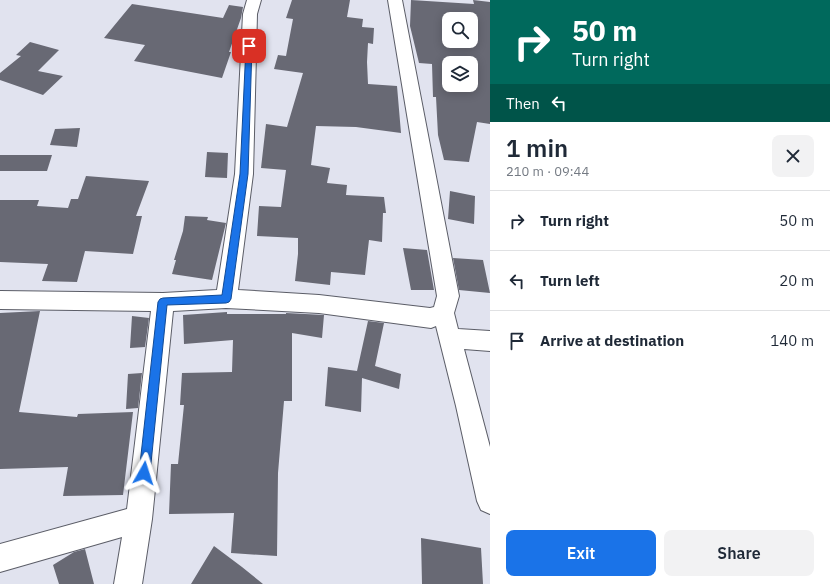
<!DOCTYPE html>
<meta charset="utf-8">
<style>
body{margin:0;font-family:"IBM Plex Sans",sans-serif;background:#f2f2f3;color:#1f2937;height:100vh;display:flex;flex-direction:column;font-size:15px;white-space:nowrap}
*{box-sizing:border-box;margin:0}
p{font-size:13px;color:#747a83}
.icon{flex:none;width:22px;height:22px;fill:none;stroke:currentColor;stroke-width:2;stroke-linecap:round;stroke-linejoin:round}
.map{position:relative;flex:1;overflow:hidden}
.side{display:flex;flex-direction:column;background:#fff;width:340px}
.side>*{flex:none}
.top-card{background:#00695c;color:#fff;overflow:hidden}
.tools{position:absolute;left:442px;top:12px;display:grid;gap:8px}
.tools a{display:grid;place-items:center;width:36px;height:36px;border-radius:8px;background:#fff;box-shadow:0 2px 10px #0003;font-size:20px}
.pin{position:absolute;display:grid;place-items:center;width:34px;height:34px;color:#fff;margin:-17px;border-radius:8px;box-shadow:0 2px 6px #0006}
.me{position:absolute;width:44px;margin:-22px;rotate:6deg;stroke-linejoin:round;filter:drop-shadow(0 0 3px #0008)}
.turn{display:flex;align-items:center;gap:14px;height:84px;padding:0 16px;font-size:18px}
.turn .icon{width:52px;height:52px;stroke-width:2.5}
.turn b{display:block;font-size:28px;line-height:34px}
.then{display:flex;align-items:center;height:38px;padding:0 16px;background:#0003;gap:8px;font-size:15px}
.round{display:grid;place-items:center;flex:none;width:42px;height:42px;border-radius:8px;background:#f2f2f3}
.head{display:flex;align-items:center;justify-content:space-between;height:68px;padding:0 16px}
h1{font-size:24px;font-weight:600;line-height:30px}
.button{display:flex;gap:8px;margin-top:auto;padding:8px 16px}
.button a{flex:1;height:46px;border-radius:8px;background:#1a73e8;color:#fff;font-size:16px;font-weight:600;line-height:46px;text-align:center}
.button a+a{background:#f2f2f3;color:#1f2937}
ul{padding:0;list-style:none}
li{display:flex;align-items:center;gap:12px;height:60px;padding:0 16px;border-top:1px solid #e0e1e3}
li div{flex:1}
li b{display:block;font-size:15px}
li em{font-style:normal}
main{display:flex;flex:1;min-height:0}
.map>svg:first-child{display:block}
</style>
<main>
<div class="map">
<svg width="490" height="584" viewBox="0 0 490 584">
<rect width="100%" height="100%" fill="#e1e3ef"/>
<path fill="#686974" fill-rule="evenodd" d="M 292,0 L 350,0 L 347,17 L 363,19 L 362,27 L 374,28 L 373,44 L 368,43 L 367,62 L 368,84 L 397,86 L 401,133 L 356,127 L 316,126 L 311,165 L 330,168 L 327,183 L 347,185 L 346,195 L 384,197 L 386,213 L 383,213 L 382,242 L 369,240 L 365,275 L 331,272 L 330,285 L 295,281 L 298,254 L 298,238 L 257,236 L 259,206 L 281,207 L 286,170 L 261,168 L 266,124 L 287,127 L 303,73 L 274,69 L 278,55 L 286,56 L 293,19 L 286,18 Z
M 411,0 L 474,4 L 473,0 L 490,2 L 490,124 L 477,122 L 469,162 L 444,160 L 438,135 L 436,97 L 433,97 L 432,64 L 419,63 L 410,26 ZM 449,19 L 471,19 L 471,41 L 449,41 ZM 449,63 L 471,63 L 471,85 L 449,85 Z
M 132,4 L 223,18 L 229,5 L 243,7 L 241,18 L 229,52 L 231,52 L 222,78 L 134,61 L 145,45 L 104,38 Z
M 30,42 L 59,50 L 38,71 L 63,76 L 43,95 L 0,80 L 0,73 L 21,56 L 16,55 Z
M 80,128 L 77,147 L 50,145 L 55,129 Z
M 207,152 L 228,153 L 227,178 L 205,177 Z
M 0,155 L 52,155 L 47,171 L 0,171 Z
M 86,176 L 149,181 L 136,216 L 142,216 L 133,254 L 85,251 L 77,282 L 42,281 L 48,264 L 0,262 L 0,200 L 39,200 L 37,206 L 68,208 L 71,199 L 78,199 Z
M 450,191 L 475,196 L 474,224 L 448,219 Z
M 185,216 L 208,217 L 207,220 L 226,223 L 212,280 L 172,274 L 176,260 L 174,260 L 183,231 Z
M 403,248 L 427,250 L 434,290 L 411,290 Z
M 453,258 L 483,260 L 490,293 L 459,290 Z
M 40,311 L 19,412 L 77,417 L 78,414 L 133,412 L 123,495 L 63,496 L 68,467 L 0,469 L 0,313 Z
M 227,312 L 227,314 L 286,314 L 286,313 L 324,315 L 322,338 L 292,333 L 292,401 L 284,401 L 278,473 L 277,556 L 231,553 L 234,513 L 169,514 L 171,464 L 178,464 L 184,405 L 180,405 L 182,373 L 232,372 L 233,340 L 184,344 L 183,315 Z
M 132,316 L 149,318 L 145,347 L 130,348 Z
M 368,321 L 384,323 L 375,366 L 401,374 L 399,389 L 362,378 L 361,412 L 325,406 L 328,367 L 357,371 Z
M 142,373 L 138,408 L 126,409 L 128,374 Z
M 421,538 L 481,548 L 483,584 L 422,584 Z
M 214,546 L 242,567 L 263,584 L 191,584 Z
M 85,549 L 94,584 L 59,584 L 53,565 L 74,552 Z"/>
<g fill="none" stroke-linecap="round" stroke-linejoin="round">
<g stroke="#5b5d67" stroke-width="2">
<path id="minor" d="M 247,0 L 261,0 L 257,14 L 253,174 L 238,290 L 319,295 L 430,308 L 434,307 L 437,296 L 388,0 L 402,0 L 459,296 L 454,313 L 458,329 L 490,331 L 490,351 L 464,349 L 490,447 L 490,514 L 481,510 L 477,501 L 456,406 L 436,326 L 431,328 L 319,313 L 226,308 L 173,311 L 152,519 L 142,584 L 114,584 L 122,537 L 0,572 L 0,544 L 127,509 L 151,311 L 0,309 L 0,291 L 163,293 L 217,290 L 235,174 L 243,14 Z"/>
</g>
<use href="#minor" fill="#fff" fill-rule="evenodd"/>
</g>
<path fill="#1a73e8" stroke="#114b97" d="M 249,44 L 252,46 L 248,174 L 231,299 L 229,302 L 226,303 L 167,305 L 150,473 L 148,477 L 144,478 L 140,477 L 139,473 L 158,302 L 160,299 L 163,298 L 222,295 L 240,174 L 246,46 Z"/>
</svg>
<div class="tools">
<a><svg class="icon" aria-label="search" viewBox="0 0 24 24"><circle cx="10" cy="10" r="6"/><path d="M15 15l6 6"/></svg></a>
<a><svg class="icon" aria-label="layers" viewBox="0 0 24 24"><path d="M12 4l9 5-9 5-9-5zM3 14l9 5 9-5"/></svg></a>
</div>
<div class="pin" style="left:249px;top:46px;background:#d93025"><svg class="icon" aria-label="arrive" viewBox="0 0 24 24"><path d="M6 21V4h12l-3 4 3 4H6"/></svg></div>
<svg class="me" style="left:144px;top:473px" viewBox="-20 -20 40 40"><path d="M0-17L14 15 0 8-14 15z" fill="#1a73e8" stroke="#fff" stroke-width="4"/></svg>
</div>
<section class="side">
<div class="top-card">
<div class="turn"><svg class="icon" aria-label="right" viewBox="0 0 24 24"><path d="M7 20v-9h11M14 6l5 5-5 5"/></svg><div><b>50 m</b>Turn right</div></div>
<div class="then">Then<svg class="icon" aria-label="left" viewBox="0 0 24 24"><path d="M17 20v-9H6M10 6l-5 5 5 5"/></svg></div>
</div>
<div class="head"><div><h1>1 min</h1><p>210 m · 09:44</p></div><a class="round"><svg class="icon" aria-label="close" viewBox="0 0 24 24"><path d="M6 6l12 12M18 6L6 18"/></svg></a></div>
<ul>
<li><svg class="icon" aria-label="right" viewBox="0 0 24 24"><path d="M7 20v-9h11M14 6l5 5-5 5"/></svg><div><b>Turn right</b></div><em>50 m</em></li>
<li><svg class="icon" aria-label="left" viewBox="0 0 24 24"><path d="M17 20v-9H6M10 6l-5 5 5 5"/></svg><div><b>Turn left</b></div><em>20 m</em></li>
<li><svg class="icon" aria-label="arrive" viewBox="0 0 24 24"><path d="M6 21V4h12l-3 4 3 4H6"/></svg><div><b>Arrive at destination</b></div><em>140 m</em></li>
</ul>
<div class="button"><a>Exit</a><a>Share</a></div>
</section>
</main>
